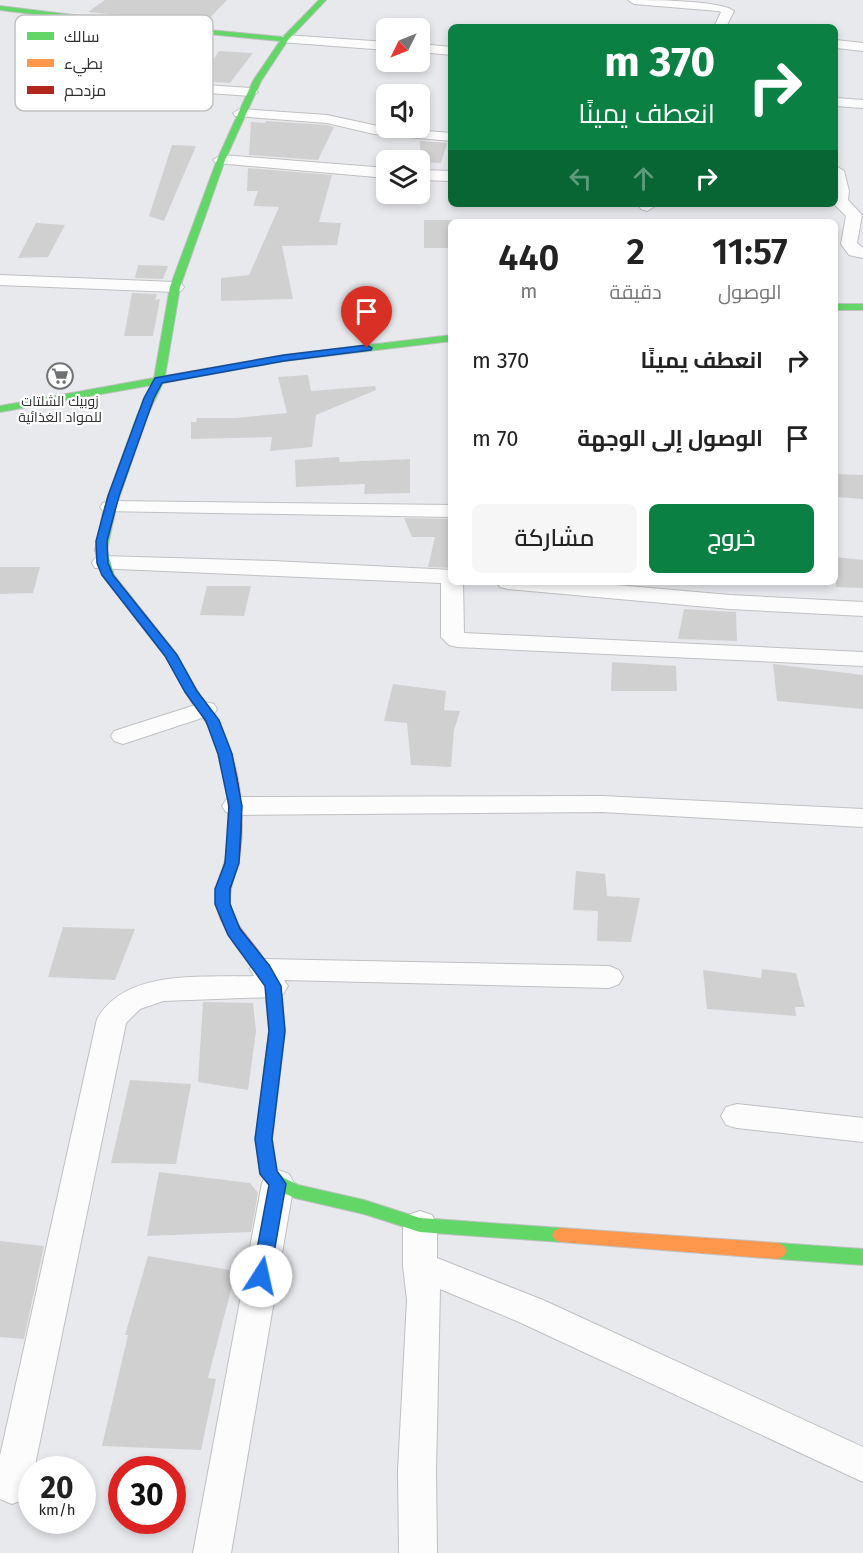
<!DOCTYPE html>
<html lang="ar">
<meta charset="utf-8">
<style>
body{margin:0;font-family:"Fira Sans",Cairo,sans-serif;background:#f6f6f6;color:#222;direction:rtl;height:100vh;display:flex;flex-direction:column;font-size:22px;white-space:nowrap}
*{box-sizing:border-box;margin:0}
p{font-size:20px;color:#767676}
.icon{flex:none;width:33px;height:33px;fill:none;stroke:currentColor;stroke-width:2;stroke-linecap:round;stroke-linejoin:round}
.map{position:relative;flex:1;overflow:hidden;direction:ltr}
.side{position:absolute;left:448px;top:219px;width:390px;height:366px;display:flex;flex-direction:column;background:#fff;border-radius:9px;box-shadow:0 3px 9px #0003;direction:rtl}
.side>*{flex:none}
.hud{position:absolute;left:448px;top:24px;width:390px;height:183px;border-radius:9px;box-shadow:0 3px 9px #0003;direction:rtl;background:#0b8043;color:#fff;overflow:hidden}
.needle{width:39px;rotate:227deg}
.buttons{position:absolute;left:376px;top:18px;display:grid;gap:12px}
.buttons a{display:grid;place-items:center;width:54px;height:54px;border-radius:9px;background:#fff;box-shadow:0 3px 9px #0003;font-size:30px}
.speed{position:absolute;left:18px;top:1456px;display:flex;gap:12px;font-size:30px;font-weight:700;text-align:center}
.speed>*{display:grid;place-content:center;width:78px;height:78px;border-radius:50%;background:#fff;box-shadow:0 3px 9px #0003;line-height:1}
.speed small{font-size:15px;font-weight:400}
.speed .limit{border:9px solid #d22;background:#fff;color:#111}
.pin{position:absolute;display:grid;place-items:center;width:51px;height:51px;color:#fff;margin:-62px -26px;border-radius:50% 50% 50% 0;rotate:-45deg;box-shadow:0 0 6px #0007}
.pin .icon{rotate:45deg}
.me{position:absolute;width:66px;margin:-33px;rotate:10deg;stroke-linejoin:round;filter:drop-shadow(0 0 4px #0008)}
.turn{display:flex;align-items:center;gap:21px;height:126px;padding:0 24px;font-size:27px}
.turn .icon{width:78px;height:78px;stroke-width:2.5}
.turn b{display:block;font-size:42px;line-height:51px}
.lanes{display:flex;align-items:center;height:57px;padding:0 24px;background:#0003;justify-content:center;gap:30px;direction:ltr}
.lanes .off{opacity:.35}
.eta{display:flex;justify-content:space-evenly;align-items:center;height:102px;text-align:center}
.eta b{font-size:36px;font-weight:600;line-height:42px}
.button{display:flex;gap:12px;margin-top:auto;padding:12px 24px}
.button a{flex:1;height:69px;border-radius:9px;background:#0b8043;color:#fff;font-size:24px;font-weight:600;line-height:69px;text-align:center}
.button a+a{background:#f6f6f6;color:#222}
ul{padding:0;list-style:none}
li{display:flex;align-items:center;gap:18px;height:78px;padding:0 24px}
li div{flex:1}
li b{display:block;font-size:22px}
li em{font-style:normal}
.map>svg:first-child{display:block}
</style>
<div class="map">
<svg width="863" height="1553" viewBox="0 0 863 1553">
<rect width="100%" height="100%" fill="#e8e9ec"/>
<path fill="#d1d0d1" d="M 105,0 L 227,0 L 204,24 L 88,12 Z
M 219,51 L 253,53 L 230,83 L 198,81 Z
M 266,121 L 327,125 L 334,127 L 318,160 L 249,155 L 251,122 L 265,123 Z
M 420,141 L 447,143 L 441,163 L 420,162 Z
M 172,145 L 196,146 L 164,221 L 149,216 Z
M 248,168 L 332,175 L 319,222 L 341,223 L 337,245 L 282,246 L 293,299 L 221,301 L 221,278 L 249,275 L 279,207 L 253,206 L 258,191 L 247,191 Z
M 424,220 L 452,220 L 452,248 L 424,248 Z
M 36,223 L 65,225 L 48,257 L 18,258 Z
M 138,265 L 168,266 L 163,279 L 135,278 Z
M 132,293 L 157,294 L 155,300 L 160,299 L 153,336 L 124,336 Z
M 375,298 L 384,321 L 353,322 L 346,299 Z
M 308,375 L 311,391 L 375,386 L 376,390 L 316,415 L 312,447 L 270,451 L 272,437 L 191,439 L 191,422 L 196,422 L 197,418 L 235,418 L 287,413 L 278,377 Z
M 339,457 L 340,462 L 410,459 L 410,493 L 364,494 L 365,484 L 296,487 L 295,460 Z
M 836,474 L 863,475 L 863,499 L 836,497 Z
M 404,518 L 452,519 L 452,568 L 428,567 L 435,537 L 412,537 Z
M 836,557 L 863,560 L 863,588 L 836,587 Z
M 0,567 L 40,567 L 33,593 L 0,594 Z
M 207,586 L 251,586 L 244,616 L 200,615 Z
M 684,609 L 736,612 L 737,641 L 678,639 Z
M 612,662 L 676,666 L 677,691 L 611,691 Z
M 773,664 L 863,675 L 863,709 L 777,701 Z
M 393,684 L 446,691 L 444,710 L 460,711 L 454,730 L 451,767 L 411,765 L 407,723 L 384,721 Z
M 576,871 L 605,874 L 607,896 L 640,898 L 631,942 L 597,941 L 598,911 L 573,910 Z
M 63,927 L 135,929 L 115,980 L 48,977 Z
M 762,969 L 796,973 L 805,1007 L 795,1007 L 796,1016 L 707,1009 L 703,970 L 761,978 Z
M 203,1002 L 253,1003 L 256,1031 L 248,1090 L 198,1082 Z
M 130,1080 L 191,1084 L 176,1164 L 111,1163 Z
M 159,1172 L 250,1183 L 258,1193 L 251,1232 L 147,1236 Z
M 0,1241 L 44,1246 L 24,1339 L 0,1337 Z
M 148,1256 L 236,1271 L 208,1378 L 216,1379 L 201,1450 L 102,1446 L 128,1335 L 125,1335 Z"/>
<g fill="none" stroke-linecap="round" stroke-linejoin="round">
<g stroke="#bfc0c2" stroke-width="2">
<path id="street" d="M 628,0 C 651,0 719,0 734,11 L 726,27 L 714,27 L 721,12 L 718,11 L 634,4 Z
M 285,35 L 387,42 L 387,50 L 280,42 L 278,39 Z
M 836,40 L 863,43 L 863,51 L 836,48 Z
M 420,44 L 452,47 L 452,55 L 420,52 Z
M 128,80 L 251,88 L 258,92 L 251,96 L 123,87 L 121,84 L 123,81 Z
M 836,98 L 863,100 L 863,108 L 836,106 Z
M 240,109 L 327,115 L 387,128 L 452,133 L 452,141 L 374,134 L 327,123 L 235,116 L 233,113 Z
M 221,155 L 387,168 L 387,178 L 216,163 L 213,160 Z
M 836,166 L 844,171 L 849,191 L 848,200 L 862,215 L 857,243 L 863,248 L 863,258 L 849,255 L 841,244 L 846,216 L 834,204 Z
M 420,170 L 452,171 L 452,181 L 420,180 Z
M 638,204 L 654,204 L 655,206 L 647,211 L 641,209 Z
M 0,275 L 175,282 L 181,283 L 184,287 L 181,291 L 175,292 L 0,285 Z
M 110,501 L 452,505 L 452,517 L 103,511 L 100,507 L 103,503 Z
M 103,556 L 273,561 L 452,570 L 452,582 L 463,582 L 464,633 L 863,652 L 863,666 L 457,647 L 449,645 L 441,637 L 441,583 L 95,568 L 92,563 L 95,558 Z
M 497,582 L 582,582 L 730,595 L 863,602 L 863,616 L 730,609 L 508,589 L 500,587 Z
M 205,702 L 214,704 L 217,709 L 214,714 L 123,744 L 114,741 L 111,736 L 114,731 Z
M 602,796 L 863,809 L 863,827 L 602,812 L 235,815 L 226,812 L 222,806 L 226,800 L 235,797 Z
M 264,959 L 609,966 L 619,970 L 623,977 L 619,984 L 609,988 L 284,980 L 288,986 L 283,994 L 273,997 L 163,1001 L 140,1009 L 126,1023 L 34,1470 L 32,1470 L 31,1486 L 25,1499 L 12,1504 L 0,1499 L 0,1456 L 97,1019 C 126,968 204,978 254,976 L 250,969 L 254,962 Z
M 737,1104 L 863,1118 L 863,1142 L 737,1128 L 726,1125 L 721,1116 L 726,1107 Z
M 278,1170 L 289,1174 L 294,1183 L 231,1553 L 193,1553 L 262,1183 L 267,1174 Z
M 420,1211 L 432,1215 L 437,1225 L 437,1258 L 543,1300 L 863,1447 L 863,1482 L 519,1322 L 440,1289 L 436,1471 L 437,1553 L 399,1553 L 398,1471 L 407,1300 L 403,1266 L 403,1225 L 408,1215 Z"/>
</g>
<g stroke="#bfc0c2" stroke-width="2">
<path id="fast" d="M 319,0 L 326,0 L 288,40 L 261,81 L 225,160 L 180,287 L 165,376 L 284,355 L 452,335 L 452,341 L 284,361 L 163,383 L 147,416 L 116,507 L 107,550 L 114,575 L 175,652 L 203,701 L 197,705 L 191,701 L 165,656 L 102,575 L 95,550 L 104,507 L 137,416 L 152,385 L 0,412 L 0,406 L 154,378 L 170,287 L 217,160 L 253,81 L 280,41 L 138,27 L 0,10 L 0,6 L 138,23 L 283,37 Z
M 836,304 L 863,304 L 863,310 L 836,310 Z
M 255,953 L 260,954 L 281,986 L 285,1031 L 272,1139 L 277,1171 L 284,1178 L 298,1185 L 364,1200 L 420,1218 L 561,1228 L 567,1230 L 570,1235 L 567,1240 L 561,1242 L 420,1232 L 364,1214 L 295,1198 L 272,1188 L 260,1174 L 256,1139 L 269,1031 L 265,987 L 247,958 L 250,954 Z
M 778,1243 L 863,1249 L 863,1265 L 778,1259 L 772,1256 L 769,1251 L 772,1246 Z"/>
</g>
<g stroke="#bfc0c2" stroke-width="2">
<path id="slow" d="M 561,1228 L 778,1243 L 784,1246 L 787,1251 L 784,1256 L 778,1259 L 561,1242 L 555,1240 L 552,1235 L 555,1230 Z"/>
</g>
<g stroke="#bfc0c2" stroke-width="2">
<path id="jam" d="M 197,697 L 202,698 C 236,740 247,801 240,854 C 238,871 228,887 230,903 C 234,927 252,939 263,958 L 260,962 C 243,967 218,920 216,904 C 213,887 224,871 226,855 C 232,815 227,764 209,728 C 204,718 197,710 191,701 Z"/>
</g>
<use href="#street" fill="#fcfcfc" fill-rule="evenodd"/>
<use href="#fast" fill="#63d668" fill-rule="evenodd"/>
<use href="#slow" fill="#ff974d" fill-rule="evenodd"/>
<use href="#jam" fill="#b3261e" fill-rule="evenodd"/>
</g>
<path fill="#1a73e8" stroke="#114b97" stroke-width="1.5" d="M 367,345 L 372,348 L 371,350 L 284,361 L 162,383 L 154,398 L 119,496 L 107,541 L 108,563 L 113,575 L 177,655 L 197,691 L 219,720 L 232,754 L 242,806 L 239,863 L 230,889 L 230,904 L 240,929 L 269,965 L 281,986 L 285,1031 L 272,1139 L 277,1171 L 286,1184 L 270,1276 L 268,1281 L 261,1284 L 255,1281 L 252,1276 L 269,1185 L 260,1174 L 255,1139 L 269,1031 L 265,986 L 228,935 L 215,904 L 215,889 L 225,863 L 229,806 L 218,754 L 206,721 L 185,692 L 165,656 L 102,575 L 97,563 L 96,541 L 108,496 L 144,398 L 155,378 L 284,355 Z"/>
<defs>
<g id="supermarket-ring" transform="scale(1.35)"><circle r="9.5" fill="#fff" stroke="#707173" stroke-width="1.5"/><path d="M-6-5.5h2.5l.6 2H6L4.5 2H-2.5L-4.4-4H-6ZM-1.5 3.2a1.3 1.3 0 1 0 .1 0ZM3 3.2a1.3 1.3 0 1 0 .1 0Z" fill="#707173"/></g>
</defs>
<g fill-rule="evenodd">
<use href="#supermarket-ring" x="60" y="376"/>
</g>
<g text-anchor="middle" stroke-width="4.5" stroke-linejoin="round" paint-order="stroke">
<g font-size="14" fill="#2f3032" stroke="#fff">
<text x="60" y="406">زوبيك الشلتات<tspan x="60" dy="16">للمواد الغذائية</tspan></text>
</g>
</g>
<rect x="15" y="15" width="198" height="96" rx="9" fill="#fff" stroke="#c1c1c2" stroke-width="1.5"/>
<rect x="27" y="32" width="27" height="8" fill="#63d668"/>
<rect x="27" y="59" width="27" height="8" fill="#ff974d"/>
<rect x="27" y="86" width="27" height="8" fill="#b3261e"/>
<g font-size="16" fill="#2f3032">
<text x="64" y="42">سالك</text>
<text x="64" y="69">بطيء</text>
<text x="64" y="96">مزدحم</text>
</g>
</svg>
<div class="buttons">
<a><svg class="needle" viewBox="-14 -14 28 28"><path d="M0-13l5 13h-10z" fill="#e53935"/><path d="M0 13l5-13h-10z" fill="#767676"/></svg></a>
<a><svg class="icon" aria-label="sound" viewBox="0 0 24 24"><path d="M4 9h4l5-4v14l-5-4H4zM17 9q2 3 0 6"/></svg></a>
<a><svg class="icon" aria-label="layers" viewBox="0 0 24 24"><path d="M12 4l9 5-9 5-9-5zM3 14l9 5 9-5"/></svg></a>
</div>
<div class="speed"><div>20<small>km/h</small></div><div class="limit">30</div></div>
<div class="pin" style="left:367px;top:348px;background:#d93025"><svg class="icon" aria-label="arrive" viewBox="0 0 24 24"><path d="M6 21V4h12l-3 4 3 4H6"/></svg></div>
<svg class="me" style="left:261px;top:1276px" viewBox="-20 -20 40 40"><circle r="19" fill="#fff"/><path d="M0-13L10 11 0 6-10 11z" fill="#1a73e8"/></svg>
<div class="hud">
<div class="turn"><svg class="icon" aria-label="right" viewBox="0 0 24 24"><path d="M7 20v-9h11M14 6l5 5-5 5"/></svg><div><b>370 m</b>انعطف يمينًا</div></div>
<div class="lanes"><svg class="icon off" aria-label="left" viewBox="0 0 24 24"><path d="M17 20v-9H6M10 6l-5 5 5 5"/></svg><svg class="icon off" aria-label="ahead" viewBox="0 0 24 24"><path d="M12 20V5M6 11l6-6 6 6"/></svg><svg class="icon" aria-label="right" viewBox="0 0 24 24"><path d="M7 20v-9h11M14 6l5 5-5 5"/></svg></div>
</div>
<section class="side">
<div class="eta">
<div><b>11:57</b><p>الوصول</p></div>
<div><b>2</b><p>دقيقة</p></div>
<div><b>440</b><p>m</p></div>
</div>
<ul>
<li><svg class="icon" aria-label="right" viewBox="0 0 24 24"><path d="M7 20v-9h11M14 6l5 5-5 5"/></svg><div><b>انعطف يمينًا</b></div><em>370 m</em></li>
<li><svg class="icon" aria-label="arrive" viewBox="0 0 24 24"><path d="M6 21V4h12l-3 4 3 4H6"/></svg><div><b>الوصول إلى الوجهة</b></div><em>70 m</em></li>
</ul>
<div class="button"><a>خروج</a><a>مشاركة</a></div>
</section>
</div>
